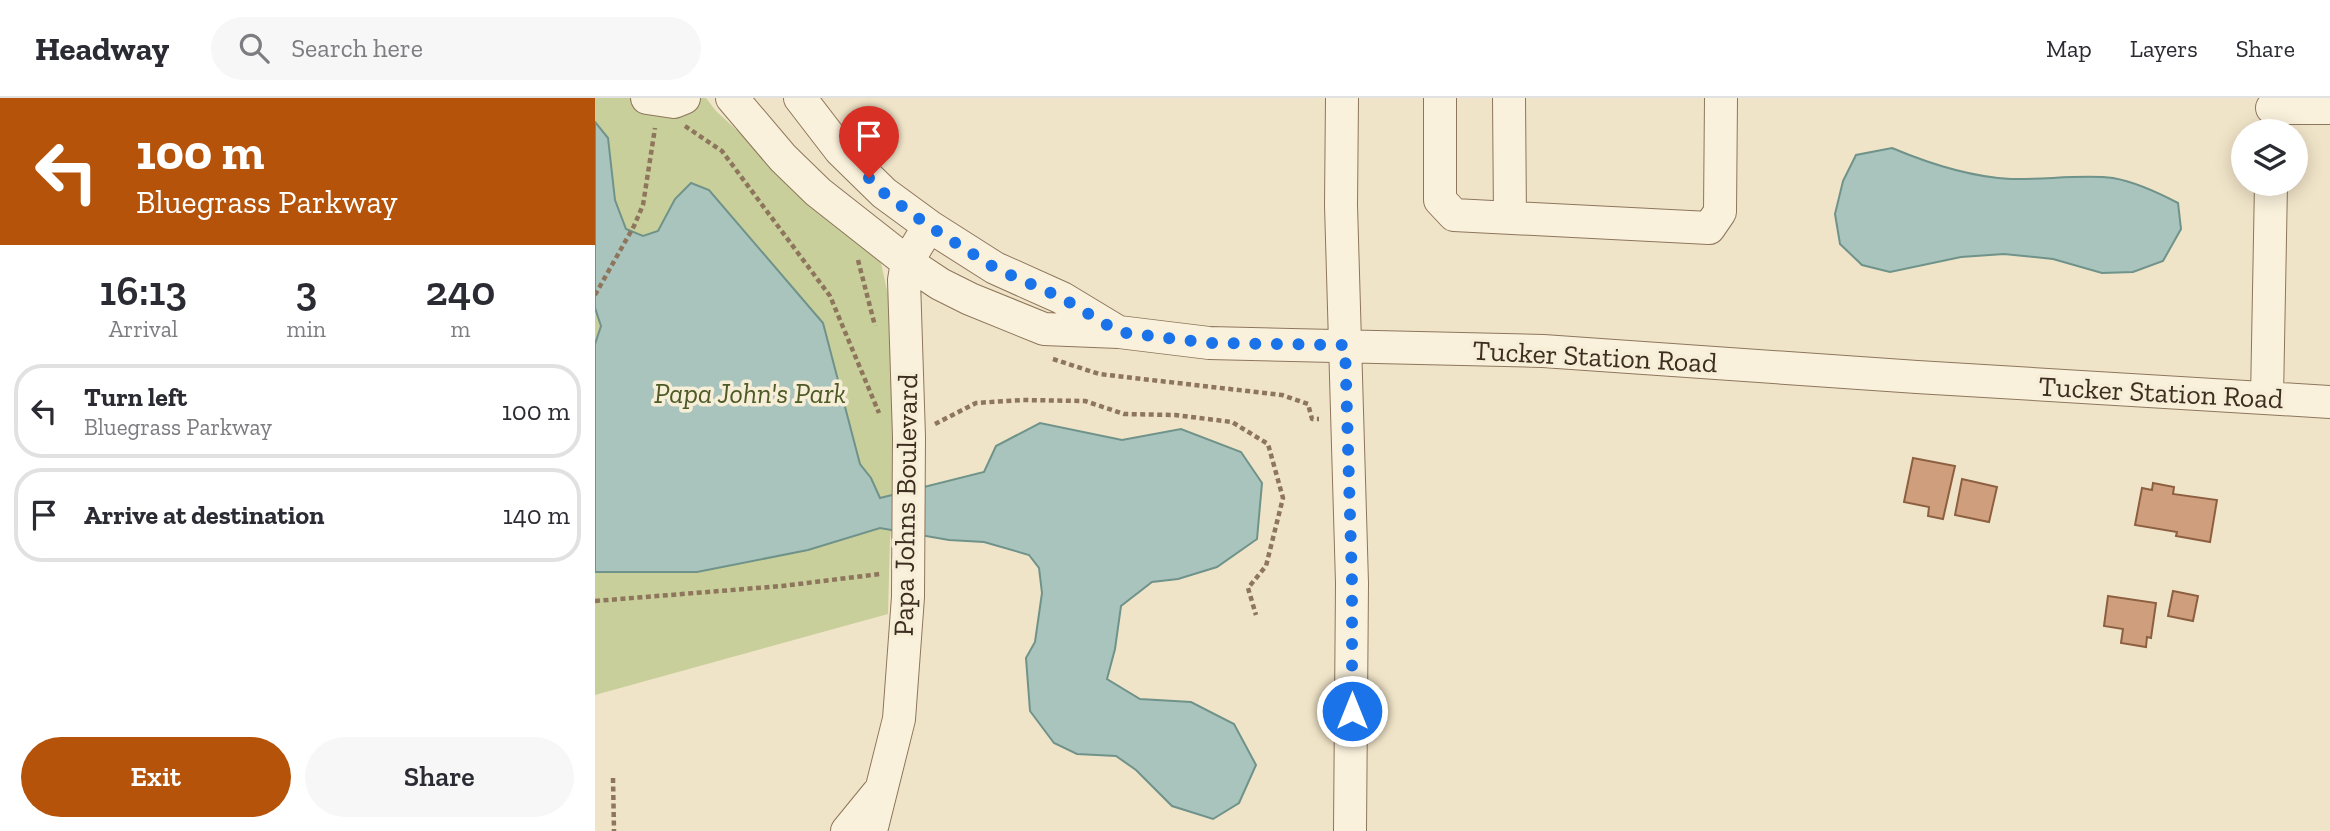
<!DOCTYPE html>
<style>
body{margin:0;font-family:"Zilla Slab",serif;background:#f7f7f7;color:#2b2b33;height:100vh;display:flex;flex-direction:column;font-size:26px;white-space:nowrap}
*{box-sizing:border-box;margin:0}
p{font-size:23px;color:#7c7c81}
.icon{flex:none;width:38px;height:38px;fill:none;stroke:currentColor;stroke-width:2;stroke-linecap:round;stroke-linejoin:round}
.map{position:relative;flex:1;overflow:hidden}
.sheet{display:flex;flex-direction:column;background:#fff;width:595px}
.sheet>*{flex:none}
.guide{background:#b45309;color:#fff;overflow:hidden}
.buttons{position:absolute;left:1636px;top:21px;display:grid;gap:14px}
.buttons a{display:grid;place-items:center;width:77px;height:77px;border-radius:50%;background:#fff;box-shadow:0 4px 18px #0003;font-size:35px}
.pin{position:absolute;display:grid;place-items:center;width:60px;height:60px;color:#fff;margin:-72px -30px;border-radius:50% 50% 50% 0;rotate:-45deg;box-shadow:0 0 7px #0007}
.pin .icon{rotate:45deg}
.me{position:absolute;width:77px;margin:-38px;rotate:0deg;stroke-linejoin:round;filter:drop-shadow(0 0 5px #0008)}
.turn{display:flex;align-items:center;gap:24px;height:147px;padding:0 21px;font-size:32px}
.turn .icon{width:91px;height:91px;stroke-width:2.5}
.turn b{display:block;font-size:49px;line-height:60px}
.eta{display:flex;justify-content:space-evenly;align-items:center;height:119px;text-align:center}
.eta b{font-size:42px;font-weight:600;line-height:49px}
.cta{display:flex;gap:14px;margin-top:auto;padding:14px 21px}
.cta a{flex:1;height:80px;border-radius:42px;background:#b45309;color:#fff;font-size:28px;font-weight:600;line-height:80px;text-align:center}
.cta a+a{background:#f7f7f7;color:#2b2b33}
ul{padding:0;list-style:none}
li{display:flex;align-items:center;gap:21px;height:94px;margin:0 14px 10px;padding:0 7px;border:4px solid #e1e1e2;border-radius:28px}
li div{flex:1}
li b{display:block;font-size:26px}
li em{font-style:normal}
header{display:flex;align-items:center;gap:42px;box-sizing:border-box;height:98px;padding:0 35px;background:#fff;border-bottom:2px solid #e1e1e2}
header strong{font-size:33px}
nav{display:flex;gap:38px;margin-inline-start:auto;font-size:24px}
.search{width:490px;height:63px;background:#f7f7f7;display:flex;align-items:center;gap:18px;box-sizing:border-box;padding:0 24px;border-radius:38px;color:#7c7c81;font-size:26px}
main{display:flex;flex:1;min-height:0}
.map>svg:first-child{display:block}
</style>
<header>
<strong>Headway</strong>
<div class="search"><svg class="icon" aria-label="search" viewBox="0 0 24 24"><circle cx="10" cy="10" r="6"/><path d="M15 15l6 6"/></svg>Search here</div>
<nav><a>Map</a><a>Layers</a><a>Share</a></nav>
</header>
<main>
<section class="sheet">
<div class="guide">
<div class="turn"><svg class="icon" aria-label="left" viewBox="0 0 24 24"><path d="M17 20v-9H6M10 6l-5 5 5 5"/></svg><div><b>100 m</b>Bluegrass Parkway</div></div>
</div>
<div class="eta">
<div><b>16:13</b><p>Arrival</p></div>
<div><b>3</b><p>min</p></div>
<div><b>240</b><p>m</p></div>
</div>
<ul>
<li><svg class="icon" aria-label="left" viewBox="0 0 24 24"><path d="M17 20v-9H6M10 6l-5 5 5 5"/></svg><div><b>Turn left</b><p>Bluegrass Parkway</p></div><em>100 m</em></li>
<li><svg class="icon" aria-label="arrive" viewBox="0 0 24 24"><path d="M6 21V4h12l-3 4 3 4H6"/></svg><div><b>Arrive at destination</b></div><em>140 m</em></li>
</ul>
<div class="cta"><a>Exit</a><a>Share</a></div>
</section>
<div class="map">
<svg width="1735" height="733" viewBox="0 0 1735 733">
<rect width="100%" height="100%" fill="#f0e4c8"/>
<path fill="#c9cf9b" d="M 0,0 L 111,0 L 121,13 L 286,165 L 313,287 L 295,441 L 293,516 L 0,597 Z"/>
<path fill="#a9c4bc" stroke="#6f938a" stroke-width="2" d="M 0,24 L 13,40 L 20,102 L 31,131 L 48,138 L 63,133 L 80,101 L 96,85 L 114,92 L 228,225 L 265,366 L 276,380 L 285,400 L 389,374 L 401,348 L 445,325 L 527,342 L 586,331 L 646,354 L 667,385 L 662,441 L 622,469 L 583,481 L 557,484 L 526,508 L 520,551 L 512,581 L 545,601 L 596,604 L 639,626 L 661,667 L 644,705 L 618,721 L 577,708 L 541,672 L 521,658 L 482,656 L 459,645 L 435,613 L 431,560 L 440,544 L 447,495 L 444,470 L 434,457 L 389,444 L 354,442 L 285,430 L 213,452 L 102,474 L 0,474 L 0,246 L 6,228 L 0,210 Z
M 1297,50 C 1335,66 1375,79 1416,81 C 1447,82 1489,76 1518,80 C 1541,84 1562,94 1583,105 L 1586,131 L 1568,163 L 1538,174 L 1507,175 L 1458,161 L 1409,156 L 1366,159 L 1295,174 L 1267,167 L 1245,146 L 1240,116 L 1248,83 L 1261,57 Z"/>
<path fill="#cf9f7d" stroke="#8d5f41" stroke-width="2" d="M 1318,360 L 1360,368 L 1348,421 L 1333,418 L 1334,409 L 1309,404 Z
M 1367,381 L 1402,389 L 1394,424 L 1360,417 Z
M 1558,385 L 1579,389 L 1578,396 L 1622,402 L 1615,444 L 1581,438 L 1582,434 L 1540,427 L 1547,390 L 1557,392 Z
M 1578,493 L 1603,498 L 1598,523 L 1573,518 Z
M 1513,498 L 1561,505 L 1556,540 L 1552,539 L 1551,549 L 1526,545 L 1528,531 L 1509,528 Z"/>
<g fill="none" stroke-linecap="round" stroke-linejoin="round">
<g stroke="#8d765c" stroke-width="34">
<path id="minor" d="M 52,0 L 79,4 L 89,0
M 137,0 L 188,60 L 223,94 L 312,164 L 345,186 L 375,201 L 449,231 L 524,234 L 614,245 L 948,253 L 1322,279 L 1735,304
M 205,0 L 245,52 L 289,95 L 334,128 L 400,170 L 467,200 L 520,232
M 747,0 L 746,107 L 757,485 L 755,733
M 845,0 L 845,102 L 859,117 L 1114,130 L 1125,114 L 1126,0
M 914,0 L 915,120
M 1677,10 L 1735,10
M 1672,300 L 1676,86
M 252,733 L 283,695
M 276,733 L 304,621 L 313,499 L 314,339 L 309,182 L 312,164 L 334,128"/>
</g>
<path stroke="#8d765c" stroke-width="4.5" stroke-dasharray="5 3.5" stroke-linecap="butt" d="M 90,28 L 127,53 L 235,198 L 284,315
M 263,162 L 280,228
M 0,197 L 39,128 L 48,107 L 60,30
M 458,261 L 504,276 L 687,297 L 713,306 L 717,321 L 724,321
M 340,326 L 381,305 L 427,302 L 490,303 L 529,316 L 580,317 L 637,324 L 673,346 L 688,400 L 671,468 L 653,490 L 661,517
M 0,503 L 187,488 L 285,476
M 18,680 L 19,733"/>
<use href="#minor" stroke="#faf1dc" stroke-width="32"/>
</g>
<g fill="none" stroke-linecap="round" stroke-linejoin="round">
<path stroke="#1a73e8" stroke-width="12" stroke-dasharray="0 21.6" d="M 274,80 L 289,95 L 334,128 L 400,170 L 467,200 L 524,234 L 614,245 L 750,247 L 757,485 L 757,613"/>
</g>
<g text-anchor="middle" stroke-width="7" stroke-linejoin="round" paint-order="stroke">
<g font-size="28" fill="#3d2e20" stroke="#f7eed8">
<text transform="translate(1000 258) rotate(3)" y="10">Tucker Station Road</text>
<text transform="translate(1566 294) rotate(3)" y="10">Tucker Station Road</text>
<text transform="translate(310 407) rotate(-89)" y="10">Papa Johns Boulevard</text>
</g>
<g font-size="28" font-style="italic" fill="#4d5a26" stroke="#f7eed8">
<text x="155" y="305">Papa John's Park</text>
</g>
</g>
</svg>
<div class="buttons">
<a><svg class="icon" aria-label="layers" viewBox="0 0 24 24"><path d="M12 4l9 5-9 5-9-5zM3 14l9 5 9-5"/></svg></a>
</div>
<div class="pin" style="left:274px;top:80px;background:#d93025"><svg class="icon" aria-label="arrive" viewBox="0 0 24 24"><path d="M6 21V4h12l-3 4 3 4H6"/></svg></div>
<svg class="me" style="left:757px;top:613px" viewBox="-20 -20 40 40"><circle r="17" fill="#1a73e8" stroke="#fff" stroke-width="3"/><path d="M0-11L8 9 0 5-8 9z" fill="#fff"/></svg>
</div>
</main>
